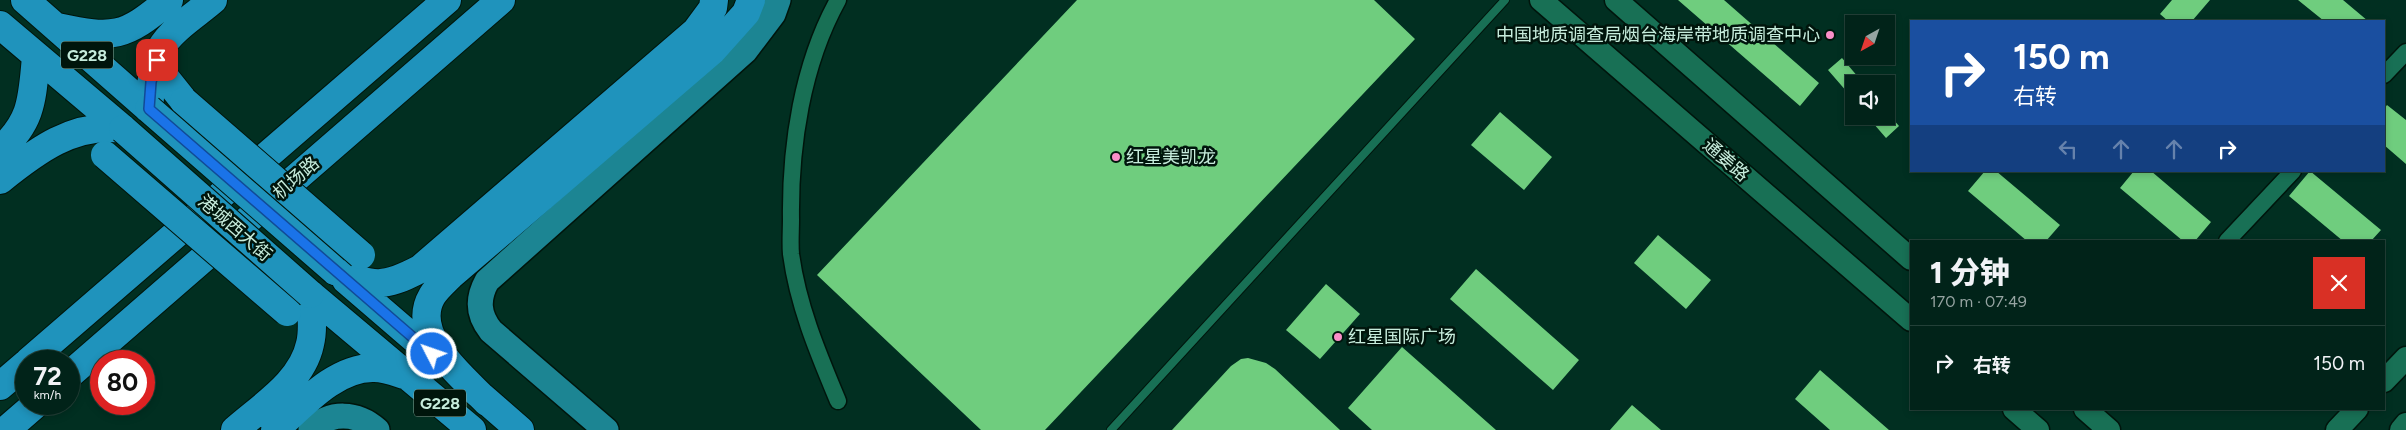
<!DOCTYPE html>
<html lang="zh">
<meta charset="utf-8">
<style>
body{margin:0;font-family:Figtree,"Noto Sans SC",sans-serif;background:#0b2b22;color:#f1f3f6;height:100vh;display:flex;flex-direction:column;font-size:19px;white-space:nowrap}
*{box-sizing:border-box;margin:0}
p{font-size:16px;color:#96a4a2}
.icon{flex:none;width:28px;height:28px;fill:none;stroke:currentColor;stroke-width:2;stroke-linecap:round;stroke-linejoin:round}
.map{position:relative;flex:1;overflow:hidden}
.drawer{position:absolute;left:1910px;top:240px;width:475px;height:170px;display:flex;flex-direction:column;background:#012319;border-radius:0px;box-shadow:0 2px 8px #0003,0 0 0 1px #234038}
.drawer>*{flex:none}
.guide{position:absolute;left:1910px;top:20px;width:475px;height:152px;border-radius:0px;box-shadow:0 2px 8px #0003,0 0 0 1px #234038;background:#1a4fa0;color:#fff;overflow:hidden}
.needle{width:32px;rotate:220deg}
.buttons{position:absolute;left:1845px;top:15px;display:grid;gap:10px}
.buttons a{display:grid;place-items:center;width:50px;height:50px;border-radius:0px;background:#012319;box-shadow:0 2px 8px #0003,0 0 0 1px #234038;font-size:25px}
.speed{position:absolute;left:15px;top:350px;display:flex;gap:10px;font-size:25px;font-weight:700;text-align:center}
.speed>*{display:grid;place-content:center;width:65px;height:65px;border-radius:50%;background:#012319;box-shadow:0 2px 8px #0003,0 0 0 1px #234038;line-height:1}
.speed small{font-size:12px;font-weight:400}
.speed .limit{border:8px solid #d22;background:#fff;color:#111}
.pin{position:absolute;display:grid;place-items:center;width:42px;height:42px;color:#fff;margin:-21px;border-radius:10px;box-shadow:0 2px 8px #0006}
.me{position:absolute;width:55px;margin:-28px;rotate:311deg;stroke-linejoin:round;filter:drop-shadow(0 0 4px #0008)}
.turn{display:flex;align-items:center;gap:18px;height:105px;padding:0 20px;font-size:22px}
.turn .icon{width:65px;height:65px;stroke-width:2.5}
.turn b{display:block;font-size:35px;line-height:42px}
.lanes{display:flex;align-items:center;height:48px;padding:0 20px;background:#0003;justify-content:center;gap:25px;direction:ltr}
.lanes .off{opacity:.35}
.round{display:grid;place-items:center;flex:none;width:52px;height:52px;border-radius:0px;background:#0b2b22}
.overview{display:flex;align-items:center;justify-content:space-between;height:85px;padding:0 20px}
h1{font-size:30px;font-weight:800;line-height:38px}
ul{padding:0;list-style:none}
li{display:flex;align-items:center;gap:15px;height:75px;padding:0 20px;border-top:1px solid #234038}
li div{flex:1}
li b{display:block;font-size:19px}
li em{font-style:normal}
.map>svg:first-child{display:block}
</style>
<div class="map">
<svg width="2406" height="430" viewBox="0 0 2406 430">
<rect width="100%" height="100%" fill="#012f21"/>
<path fill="#6fcd7e" d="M 1077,0 L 1374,0 L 1415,39 L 1045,430 L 981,430 L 817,275 Z
M 1678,0 L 1724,0 L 1819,83 L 1800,106 Z
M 2172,0 L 2210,0 L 2192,21 L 2168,21 L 2160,14 Z
M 2298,0 L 2343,0 L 2368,21 L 2324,21 Z
M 1842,58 L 1864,84 L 1854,84 L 1854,100 L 1828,70 Z
M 2387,105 L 2406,120 L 2406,164 L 2384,145 L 2384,109 Z
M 1886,111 L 1899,126 L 1886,138 L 1867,116 L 1886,116 Z
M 1500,112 L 1552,157 L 1524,190 L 1471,145 Z
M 1985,171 L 1996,171 L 2060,225 L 2046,241 L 2027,241 L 1968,191 Z
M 2134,171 L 2151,171 L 2211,222 L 2195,241 L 2183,241 L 2120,188 Z
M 2310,171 L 2381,230 L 2371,241 L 2343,241 L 2289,196 Z
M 1658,235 L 1711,280 L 1686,309 L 1634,263 Z
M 1476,269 L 1579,360 L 1553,390 L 1450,299 Z
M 1326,284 L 1360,314 L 1320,359 L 1286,330 Z
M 1402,347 L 1496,430 L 1372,430 L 1348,408 Z
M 1248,358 L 1266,363 L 1275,369 L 1340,430 L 1172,430 L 1231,366 L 1241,359 Z
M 1820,370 L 1889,430 L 1830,430 L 1795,399 Z
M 1632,405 L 1661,430 L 1610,430 Z"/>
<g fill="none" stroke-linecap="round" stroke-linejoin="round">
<g stroke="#00150c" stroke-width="10">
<path id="lane" d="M 1111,430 L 1505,0"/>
</g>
<g stroke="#00150c" stroke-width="19">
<path id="street" d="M 2384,75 L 2406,52
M 2227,241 L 2293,171
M 838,401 C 818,353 798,306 791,254 C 790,243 791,231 791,219 C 790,146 802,65 838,0"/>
</g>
<g stroke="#00150c" stroke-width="25">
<path id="secondary" d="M 1541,0 L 1911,320
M 1616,0 L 1911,259
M 2384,381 L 2406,358
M 2014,409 L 2038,430
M 2085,409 L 2109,430
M 2337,430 L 2357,409
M 2401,430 L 2406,424"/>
</g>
<g stroke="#00150c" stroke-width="28">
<path id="primary" d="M 311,430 C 330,411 357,412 377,430
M 606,430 L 491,331 C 478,315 477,299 487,281 L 745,51 L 773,14 L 778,0"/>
</g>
<g stroke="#00150c" stroke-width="30">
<path id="highway" d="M 25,0 L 149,109
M 0,25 L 123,129
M 57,27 C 114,39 124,38 169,0
M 157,59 L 164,76 L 184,101
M 149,109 C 151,89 151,66 161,48 C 172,29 197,14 213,0
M 0,150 C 33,121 32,98 36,57
M 0,180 C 36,151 74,122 123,129
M 335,271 C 374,286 382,289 420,269 L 696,31 L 713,8 L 714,0
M 346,280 L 439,360
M 310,294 L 472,430
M 29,361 L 447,0
M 69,375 L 501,0
M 0,386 L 26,364
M 473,389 L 520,430
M 487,402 C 463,377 409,335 432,296 C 436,289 444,282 450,276 L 712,51 L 746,13 L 751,0
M 6,430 L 36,404
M 235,430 C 262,406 302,382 310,344 C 314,328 311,310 310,294
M 275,430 C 302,406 335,367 374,368 C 385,368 395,372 404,375"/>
</g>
<use href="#lane" stroke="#187055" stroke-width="8"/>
<use href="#street" stroke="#187055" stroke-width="16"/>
<use href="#secondary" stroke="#187055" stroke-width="22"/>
<use href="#primary" stroke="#1c8593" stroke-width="25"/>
<use href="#highway" stroke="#1f93bc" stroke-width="28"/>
<g stroke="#00150c" stroke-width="30" stroke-linecap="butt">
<path id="highway-bridge" d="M 184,101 L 361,255
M 149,109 L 335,271
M 123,129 L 310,294
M 105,155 L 287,312"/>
</g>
<use href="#highway-bridge" stroke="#1f93bc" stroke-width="28"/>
</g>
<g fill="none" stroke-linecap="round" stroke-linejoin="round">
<g stroke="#114b97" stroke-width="12">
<path id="route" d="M 157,60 L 151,82 L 149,109 L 432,354"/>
</g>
<use href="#route" stroke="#1a73e8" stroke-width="9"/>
</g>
<g fill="#fa8fc8" stroke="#00150c" stroke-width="2">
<circle cx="1830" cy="35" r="5"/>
<circle cx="1116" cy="157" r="5"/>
<circle cx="1338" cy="337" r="5"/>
</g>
<g text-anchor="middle" stroke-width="5" stroke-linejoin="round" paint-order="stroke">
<g fill="#00150c" stroke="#8bac9e" stroke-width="1">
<rect x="61" y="41.5" width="52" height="27" rx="4"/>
<rect x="414" y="389.5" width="52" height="27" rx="4"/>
</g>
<g font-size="16" font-weight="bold" fill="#c6ecdc">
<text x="87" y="61">G228</text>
<text x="440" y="409">G228</text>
</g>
<g font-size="18" fill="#c6ecdc" stroke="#00150c" text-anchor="start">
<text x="1820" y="41" text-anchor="end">中国地质调查局烟台海岸带地质调查中心</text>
<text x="1126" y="163">红星美凯龙</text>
<text x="1348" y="343">红星国际广场</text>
</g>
<g font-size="18" fill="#c6ecdc" stroke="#00150c">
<text transform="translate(1726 160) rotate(41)" y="6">通姜路</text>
<text transform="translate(296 178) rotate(-41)" y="6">机场路</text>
<text transform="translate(235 228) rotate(41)" y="6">港城西大街</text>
</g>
</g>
</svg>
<div class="buttons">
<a><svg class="needle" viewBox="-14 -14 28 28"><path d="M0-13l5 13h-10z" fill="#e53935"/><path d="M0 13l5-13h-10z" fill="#96a4a2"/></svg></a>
<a><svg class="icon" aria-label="sound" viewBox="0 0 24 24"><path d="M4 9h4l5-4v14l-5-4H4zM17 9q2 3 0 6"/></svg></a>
</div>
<div class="speed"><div>72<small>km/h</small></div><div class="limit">80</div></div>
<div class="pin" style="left:157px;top:60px;background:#d93025"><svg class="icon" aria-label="arrive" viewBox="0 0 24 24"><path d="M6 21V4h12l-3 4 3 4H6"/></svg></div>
<svg class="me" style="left:432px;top:354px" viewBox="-20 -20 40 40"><circle r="17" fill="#1a73e8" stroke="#fff" stroke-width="3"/><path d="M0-11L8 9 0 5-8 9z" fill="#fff"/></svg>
<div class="guide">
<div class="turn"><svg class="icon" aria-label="right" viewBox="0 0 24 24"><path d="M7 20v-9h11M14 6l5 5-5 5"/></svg><div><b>150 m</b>右转</div></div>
<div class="lanes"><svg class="icon off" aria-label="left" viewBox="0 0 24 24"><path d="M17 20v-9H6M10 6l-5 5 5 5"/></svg><svg class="icon off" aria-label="ahead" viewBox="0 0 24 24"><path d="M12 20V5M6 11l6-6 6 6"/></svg><svg class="icon off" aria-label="ahead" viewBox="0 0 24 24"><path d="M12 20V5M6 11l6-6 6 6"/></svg><svg class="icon" aria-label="right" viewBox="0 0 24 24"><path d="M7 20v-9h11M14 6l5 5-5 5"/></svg></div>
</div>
<section class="drawer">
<div class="overview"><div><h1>1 分钟</h1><p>170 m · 07:49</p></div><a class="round" style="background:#d93025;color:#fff"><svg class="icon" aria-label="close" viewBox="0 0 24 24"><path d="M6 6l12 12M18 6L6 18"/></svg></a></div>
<ul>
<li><svg class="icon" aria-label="right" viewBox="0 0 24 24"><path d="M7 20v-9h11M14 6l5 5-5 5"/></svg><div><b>右转</b></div><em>150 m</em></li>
</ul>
</section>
</div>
